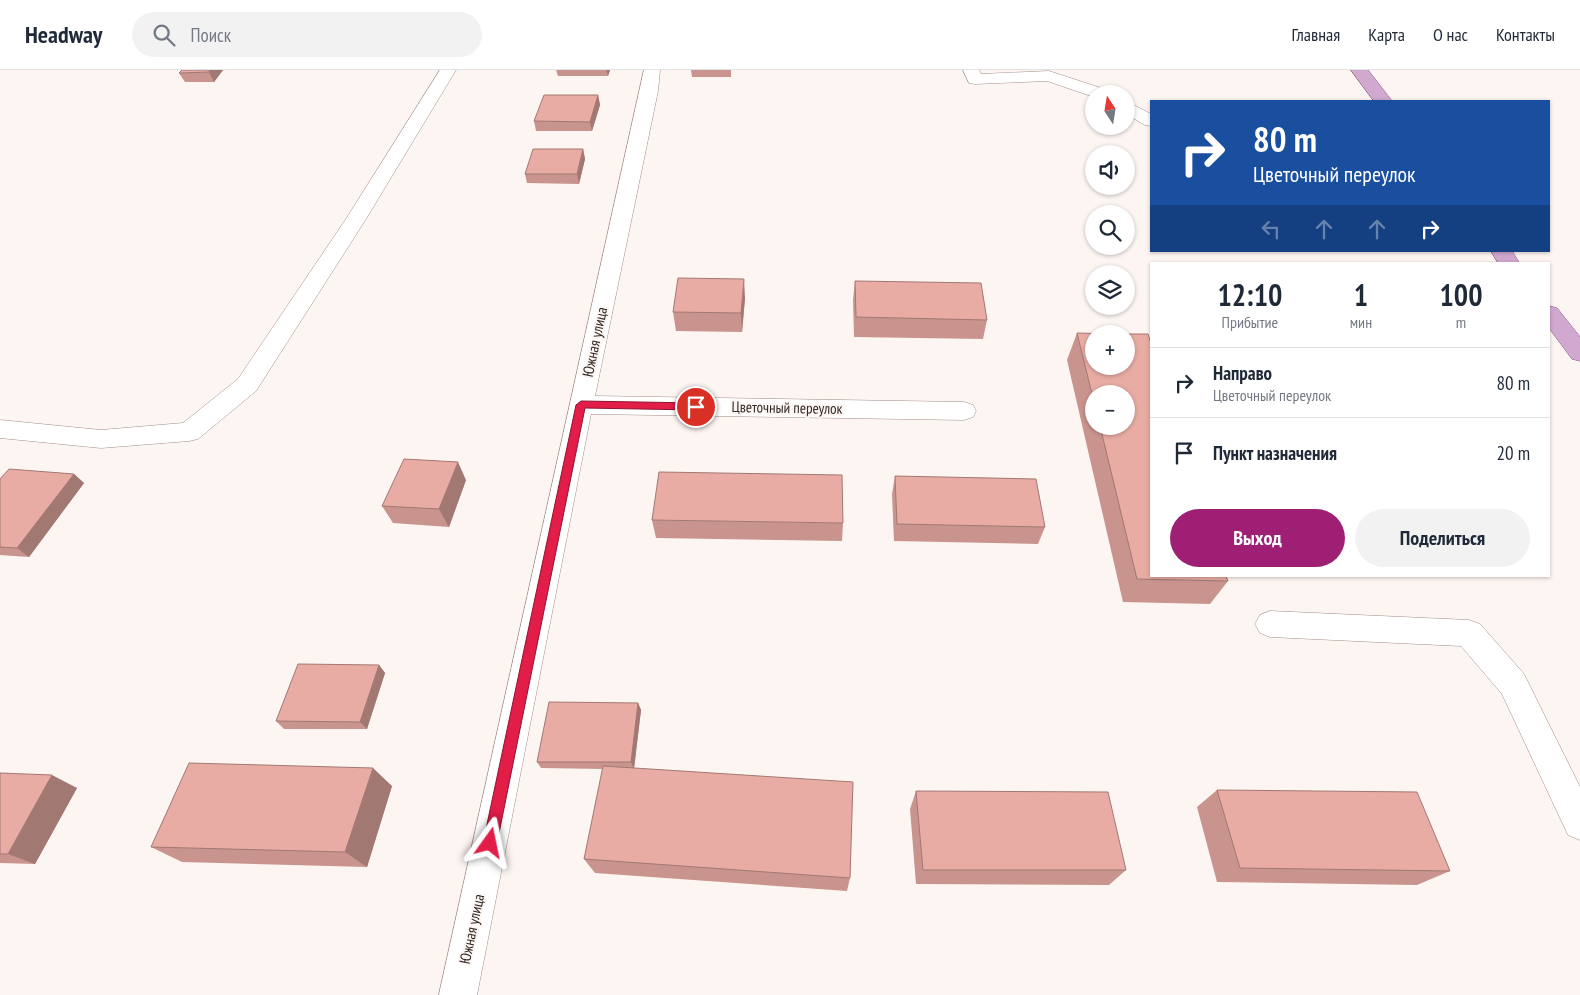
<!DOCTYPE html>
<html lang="ru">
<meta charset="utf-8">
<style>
body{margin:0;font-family:"PT Sans Narrow",sans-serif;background:#f2f2f3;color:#1f2937;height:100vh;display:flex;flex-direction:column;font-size:19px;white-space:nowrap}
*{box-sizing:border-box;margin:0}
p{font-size:16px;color:#747a83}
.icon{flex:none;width:28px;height:28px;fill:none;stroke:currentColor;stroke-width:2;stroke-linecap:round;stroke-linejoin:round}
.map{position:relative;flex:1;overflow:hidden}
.sheet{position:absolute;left:1150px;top:192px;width:400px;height:315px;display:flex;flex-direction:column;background:#fff;border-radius:0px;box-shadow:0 1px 4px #0004}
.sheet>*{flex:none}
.top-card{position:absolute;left:1150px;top:30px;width:400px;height:152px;border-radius:0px;box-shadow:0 1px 4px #0004;background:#1a4fa0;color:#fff;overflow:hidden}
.needle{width:32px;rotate:348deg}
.controls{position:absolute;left:1085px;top:15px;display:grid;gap:10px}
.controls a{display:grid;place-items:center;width:50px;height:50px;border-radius:50%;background:#fff;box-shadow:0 1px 4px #0004;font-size:25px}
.pin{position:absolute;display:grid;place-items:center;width:42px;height:42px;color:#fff;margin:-21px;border:2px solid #fff;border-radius:50%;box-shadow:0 1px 5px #0007}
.me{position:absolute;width:55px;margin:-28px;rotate:12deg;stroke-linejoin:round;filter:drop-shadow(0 0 4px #0008)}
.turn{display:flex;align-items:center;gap:18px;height:105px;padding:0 20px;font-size:22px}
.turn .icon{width:65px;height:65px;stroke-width:2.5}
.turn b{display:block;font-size:35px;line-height:42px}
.lanes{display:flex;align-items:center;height:48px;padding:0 20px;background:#0003;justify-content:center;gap:25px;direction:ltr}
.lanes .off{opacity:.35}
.eta{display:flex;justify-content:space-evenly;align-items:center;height:85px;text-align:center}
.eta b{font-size:30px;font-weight:700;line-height:35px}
.button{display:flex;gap:10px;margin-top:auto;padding:10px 20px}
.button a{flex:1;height:58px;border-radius:30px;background:#9e1f73;color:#fff;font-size:20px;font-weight:700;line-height:58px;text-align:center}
.button a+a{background:#f2f2f3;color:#1f2937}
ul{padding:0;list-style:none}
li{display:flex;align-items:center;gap:15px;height:70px;padding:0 20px;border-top:1px solid #e0e1e3}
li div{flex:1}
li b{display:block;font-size:19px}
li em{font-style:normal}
header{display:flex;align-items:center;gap:30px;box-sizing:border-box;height:70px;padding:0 25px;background:#fff;border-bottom:1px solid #e0e1e3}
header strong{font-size:24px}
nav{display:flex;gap:28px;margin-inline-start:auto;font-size:18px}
.search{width:350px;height:45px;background:#f2f2f3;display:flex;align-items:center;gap:12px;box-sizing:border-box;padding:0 18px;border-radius:28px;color:#747a83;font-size:19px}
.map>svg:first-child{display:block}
</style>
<header>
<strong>Headway</strong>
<div class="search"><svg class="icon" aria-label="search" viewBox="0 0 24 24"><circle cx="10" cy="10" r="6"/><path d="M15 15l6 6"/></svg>Поиск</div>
<nav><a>Главная</a><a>Карта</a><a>О нас</a><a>Контакты</a></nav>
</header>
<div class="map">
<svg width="1580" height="925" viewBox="0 0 1580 925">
<rect width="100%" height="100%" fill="#fdf5f2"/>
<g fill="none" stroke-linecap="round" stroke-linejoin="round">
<g stroke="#a18f88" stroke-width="1">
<path id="minor" d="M 440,0 L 456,0 L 366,149 L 256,321 L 198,369 L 189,371 L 101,378 L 0,368 L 0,350 L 101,360 L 183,353 L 238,309 L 346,149 Z
M 644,0 L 660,0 L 658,21 L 595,326 L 964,332 L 973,335 L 976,341 L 973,347 L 964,350 L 591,344 L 477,925 L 439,925 Z
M 963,0 L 979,0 L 981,4 L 1049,1 L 1107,20 L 1109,24 L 1094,24 L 1094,27 L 1047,11 L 975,14 L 969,13 Z
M 1126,31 L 1151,44 L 1151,56 L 1145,55 L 1126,44 Z
M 1270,541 L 1469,550 L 1480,554 L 1524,604 L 1580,717 L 1580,770 L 1568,765 L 1502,624 L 1461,576 L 1270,567 L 1260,563 L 1255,554 L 1260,545 Z"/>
</g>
<g stroke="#86567f" stroke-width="1">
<path id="major" d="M 1351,0 L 1368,0 L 1392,31 L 1374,31 Z
M 1491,181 L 1512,181 L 1520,194 L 1499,194 Z
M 1549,236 L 1557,238 L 1580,267 L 1580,291 L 1572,289 L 1549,258 Z"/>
</g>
<use href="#minor" fill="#fff" fill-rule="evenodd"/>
<use href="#major" fill="#d1a8cf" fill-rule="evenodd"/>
</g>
<path fill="#c8948d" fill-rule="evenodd" d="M 223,0 L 214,12 L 185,12 L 179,3 Z
M 556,0 L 610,0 L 608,6 L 558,6 Z
M 691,0 L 731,0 L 731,7 L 692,7 Z
M 598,25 L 600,35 L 592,61 L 536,61 L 534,51 Z
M 583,79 L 585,89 L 579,114 L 527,113 L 525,104 Z
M 855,211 L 987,250 L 983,269 L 854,267 L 853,230 Z
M 745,228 L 742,262 L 676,261 L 673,242 Z
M 1077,263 L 1228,511 L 1210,534 L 1123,532 L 1067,290 ZM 1094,324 L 1126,356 L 1094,356 Z
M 74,404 L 84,413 L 29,487 L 0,485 L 0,409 Z
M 895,406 L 1045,457 L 1038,474 L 894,471 L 892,424 Z
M 466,410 L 449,457 L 393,453 L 382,436 Z
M 652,450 L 843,453 L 842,471 L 656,468 Z
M 379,595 L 385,603 L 367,659 L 284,659 L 276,651 Z
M 638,633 L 641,640 L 634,698 L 850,808 L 847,821 L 595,803 L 584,789 L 603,699 L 541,698 L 537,692 Z
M 0,703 L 77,718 L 35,794 L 0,793 Z
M 392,716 L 367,797 L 182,792 L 151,777 Z
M 1217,720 L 1450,801 L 1417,815 L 1217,812 L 1197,737 Z
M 916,721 L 1126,800 L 1109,815 L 916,814 L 910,739 Z"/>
<path fill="#a27873" d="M 210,0 L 223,0 L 214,12 L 209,2 Z
M 606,0 L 610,0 L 608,6 Z
M 598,25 L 600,35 L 592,61 L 590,52 Z
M 583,79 L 585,89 L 579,114 L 577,104 Z
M 744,209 L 745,228 L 742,262 L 741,243 Z
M 458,392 L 466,410 L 449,457 L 439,439 Z
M 74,404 L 84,413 L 29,487 L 17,478 Z
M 379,595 L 385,603 L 367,659 L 360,652 Z
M 638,633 L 641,640 L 634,699 L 631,692 Z
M 373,698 L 392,716 L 367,797 L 345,782 Z
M 52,705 L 77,718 L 35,794 L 8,784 Z"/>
<path fill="#e8aca4" stroke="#a27873" d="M 182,0 L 210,0 L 209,2 L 179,3 Z
M 544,25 L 598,25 L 590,52 L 534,51 Z
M 533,79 L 583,79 L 577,104 L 525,104 Z
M 678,208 L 744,209 L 741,243 L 673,242 Z
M 855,211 L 981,213 L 987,250 L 856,247 Z
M 1077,263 L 1116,264 L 1094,264 L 1094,296 L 1126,296 L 1126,264 L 1148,264 L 1151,273 L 1151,506 L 1226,506 L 1228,511 L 1137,509 L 1100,356 L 1126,356 L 1126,324 L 1094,324 L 1094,332 Z
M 404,389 L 458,392 L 439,439 L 382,436 Z
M 9,399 L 74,404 L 17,478 L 0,477 L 0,409 Z
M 659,402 L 842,405 L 843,453 L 652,450 Z
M 895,406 L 1036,409 L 1045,457 L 897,454 Z
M 298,594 L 379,595 L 360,652 L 276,651 Z
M 549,632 L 638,633 L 631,692 L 537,692 Z
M 189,693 L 373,698 L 345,782 L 151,777 Z
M 603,696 L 853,712 L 850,808 L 584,789 Z
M 0,703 L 52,705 L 8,784 L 0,784 Z
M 1217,720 L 1417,722 L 1450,801 L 1240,798 Z
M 916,721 L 1108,722 L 1126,800 L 923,800 Z"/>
<path fill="#e11d48" stroke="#92132f" d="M 581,331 L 696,333 L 701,337 L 696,340 L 585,338 L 497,773 L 495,778 L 490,780 L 485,778 L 483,773 L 576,335 Z"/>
<g text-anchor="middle" stroke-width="4" stroke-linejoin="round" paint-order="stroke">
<g font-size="15" fill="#312926" stroke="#fdf5f2">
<text transform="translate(595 272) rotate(-78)" y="5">Южная улица</text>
<text transform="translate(787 338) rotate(1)" y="5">Цветочный переулок</text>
<text transform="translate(472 859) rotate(-78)" y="5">Южная улица</text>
</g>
</g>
</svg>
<div class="controls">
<a><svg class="needle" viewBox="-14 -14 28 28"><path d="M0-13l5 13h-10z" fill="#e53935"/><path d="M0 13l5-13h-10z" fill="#747a83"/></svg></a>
<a><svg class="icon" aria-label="sound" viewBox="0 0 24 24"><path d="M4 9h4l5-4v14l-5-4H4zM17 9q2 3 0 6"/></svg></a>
<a><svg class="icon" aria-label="search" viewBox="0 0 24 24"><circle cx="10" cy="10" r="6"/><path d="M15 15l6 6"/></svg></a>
<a><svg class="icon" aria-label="layers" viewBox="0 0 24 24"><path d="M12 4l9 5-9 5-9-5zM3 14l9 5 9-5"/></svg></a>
<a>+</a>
<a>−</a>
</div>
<div class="pin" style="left:696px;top:337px;background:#d93025"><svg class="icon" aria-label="arrive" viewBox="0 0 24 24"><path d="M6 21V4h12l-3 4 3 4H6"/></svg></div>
<svg class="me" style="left:490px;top:773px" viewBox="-20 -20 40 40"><path d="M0-17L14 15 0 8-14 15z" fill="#e11d48" stroke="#fff" stroke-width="4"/></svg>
<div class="top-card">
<div class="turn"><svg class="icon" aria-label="right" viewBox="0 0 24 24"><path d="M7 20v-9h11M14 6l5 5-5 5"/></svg><div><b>80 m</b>Цветочный переулок</div></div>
<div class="lanes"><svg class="icon off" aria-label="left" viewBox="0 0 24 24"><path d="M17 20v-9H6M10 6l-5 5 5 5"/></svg><svg class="icon off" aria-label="ahead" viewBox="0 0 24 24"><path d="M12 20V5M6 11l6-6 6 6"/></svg><svg class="icon off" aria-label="ahead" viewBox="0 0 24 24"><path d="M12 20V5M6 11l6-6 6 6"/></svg><svg class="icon" aria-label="right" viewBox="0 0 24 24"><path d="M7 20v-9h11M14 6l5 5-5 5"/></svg></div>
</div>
<section class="sheet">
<div class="eta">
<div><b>12:10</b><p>Прибытие</p></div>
<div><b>1</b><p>мин</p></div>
<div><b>100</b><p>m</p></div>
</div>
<ul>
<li><svg class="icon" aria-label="right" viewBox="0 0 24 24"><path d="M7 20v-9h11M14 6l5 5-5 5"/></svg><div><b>Направо</b><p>Цветочный переулок</p></div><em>80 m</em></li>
<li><svg class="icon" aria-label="arrive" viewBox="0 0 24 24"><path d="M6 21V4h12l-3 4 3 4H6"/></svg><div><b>Пункт назначения</b></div><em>20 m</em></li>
</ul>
<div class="button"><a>Выход</a><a>Поделиться</a></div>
</section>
</div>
